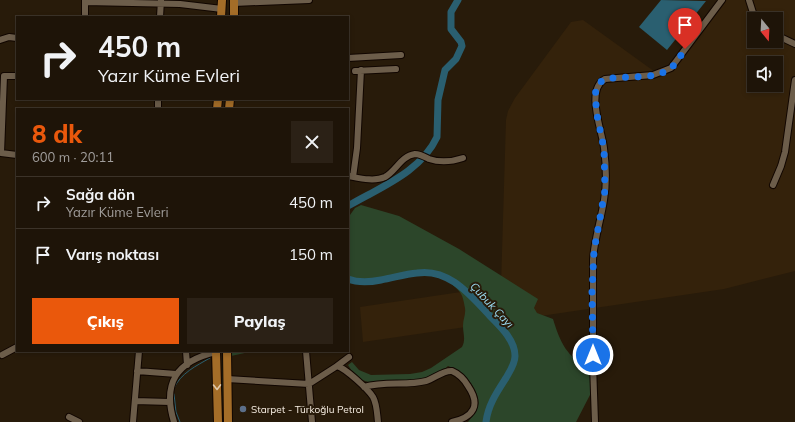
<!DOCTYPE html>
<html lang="tr">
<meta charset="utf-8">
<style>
body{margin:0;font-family:Mulish,sans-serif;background:#2b2116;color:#f1f3f6;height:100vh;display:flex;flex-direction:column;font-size:15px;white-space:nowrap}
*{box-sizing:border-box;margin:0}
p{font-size:13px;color:#a19e9c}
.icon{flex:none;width:22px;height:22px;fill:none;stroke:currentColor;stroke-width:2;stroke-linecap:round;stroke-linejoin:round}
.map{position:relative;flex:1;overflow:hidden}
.drawer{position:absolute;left:16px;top:108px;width:333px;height:244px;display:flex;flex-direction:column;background:#1e1408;border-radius:0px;box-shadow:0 2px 6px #0003,0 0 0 1px #3c3329}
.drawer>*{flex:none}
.hud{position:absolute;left:16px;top:16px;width:333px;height:84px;border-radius:0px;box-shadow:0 2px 6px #0003,0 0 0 1px #3c3329;background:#1e1408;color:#f1f3f6;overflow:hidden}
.needle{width:26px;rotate:162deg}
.buttons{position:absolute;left:747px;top:12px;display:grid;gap:8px}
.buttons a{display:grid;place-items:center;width:36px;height:36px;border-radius:0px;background:#1e1408;box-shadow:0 2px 6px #0003,0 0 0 1px #3c3329;font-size:20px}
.pin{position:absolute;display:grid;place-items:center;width:34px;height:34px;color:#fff;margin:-41px -17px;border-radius:50% 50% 50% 0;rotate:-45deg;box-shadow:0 0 4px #0007}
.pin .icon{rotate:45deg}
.me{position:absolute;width:44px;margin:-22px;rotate:0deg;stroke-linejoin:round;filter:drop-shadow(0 0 3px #0008)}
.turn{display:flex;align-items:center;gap:14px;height:84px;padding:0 16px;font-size:18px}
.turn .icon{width:52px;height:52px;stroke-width:2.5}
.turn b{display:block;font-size:28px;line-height:34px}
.round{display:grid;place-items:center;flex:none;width:42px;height:42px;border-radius:0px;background:#2b2116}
.overview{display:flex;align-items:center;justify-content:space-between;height:68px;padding:0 16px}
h1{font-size:24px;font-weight:800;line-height:30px;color:#ea580c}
.action{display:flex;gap:8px;margin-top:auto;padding:8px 16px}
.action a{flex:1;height:46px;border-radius:0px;background:#ea580c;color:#fff;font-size:16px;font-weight:800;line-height:46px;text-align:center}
.action a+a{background:#2b2116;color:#f1f3f6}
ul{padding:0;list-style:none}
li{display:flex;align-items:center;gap:12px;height:52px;padding:0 16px;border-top:1px solid #3c3329}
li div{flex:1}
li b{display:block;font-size:15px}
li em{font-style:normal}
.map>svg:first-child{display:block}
</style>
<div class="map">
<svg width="795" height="422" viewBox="0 0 795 422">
<rect width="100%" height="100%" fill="#281b0a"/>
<path fill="#34220b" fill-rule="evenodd" d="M 717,0 L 795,0 L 795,271 L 724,289 L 363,342 L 360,307 L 501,286 L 506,120 L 508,111 L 515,98 L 571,22 L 583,20 L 662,77 ZM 754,19 L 776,19 L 776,41 L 754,41 ZM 754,63 L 776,63 L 776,85 L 754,85 Z"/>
<path fill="#2c462a" d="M 361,205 L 399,216 L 459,249 L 538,299 L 534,308 L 537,313 L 553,319 C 560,342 567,358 590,368 L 591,393 L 576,422 L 468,422 C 472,417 476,412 478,406 C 481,395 469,378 460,372 C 456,369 452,368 448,366 C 444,369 440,373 436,375 C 423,381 409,380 396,380 C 374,381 362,389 348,365 L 352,362 L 359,370 L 371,375 L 410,374 L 422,372 L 431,368 L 462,347 C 466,340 463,333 463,326 C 463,319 466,315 465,308 C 464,303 463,295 459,291 C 432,258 383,289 348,282 L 348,215 L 350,215 L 355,208 Z
M 222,351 L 224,351 L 225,422 L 223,422 Z
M 231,351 L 254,351 L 231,356 Z"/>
<path fill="#2a5f70" d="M 661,0 L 706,1 L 667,50 L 639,27 Z"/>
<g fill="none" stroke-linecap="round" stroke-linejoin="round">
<path stroke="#2a5f70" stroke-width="1" d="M 233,351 L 235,351
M 174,388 C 181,373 196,366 210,358
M 174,394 L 176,412 L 180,422"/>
<path stroke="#2a5f70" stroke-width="7" d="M 348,206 C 355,202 362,198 370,194 C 396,180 424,165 437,137 L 438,100 L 445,70 L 456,59 L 462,46 L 461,42 L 451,29 L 451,12 L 458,0
M 348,279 C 358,283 371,282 381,280 C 393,278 405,274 417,273 C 449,268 470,295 490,316 C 500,326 515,340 515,356 C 515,364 510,371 506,378 C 497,392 488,405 486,422"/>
<g stroke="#110600" stroke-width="8">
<path id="minor" d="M 749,0 L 755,19
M 85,2 L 180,4 L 222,9
M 234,3 L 309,0
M 85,17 L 85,0
M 160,17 L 161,0
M 776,35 L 795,44
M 0,40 L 9,37 L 17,38
M 348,58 L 401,55
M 355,71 L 396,69
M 17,76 L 4,76 L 1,153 L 17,155
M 158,109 L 158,99
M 348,176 C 359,178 374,182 385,177 C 396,171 401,156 415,154 C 420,154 425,157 429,159 C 441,163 451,162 463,158
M 353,177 L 357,148 L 361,70
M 773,185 L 781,166 L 785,152 L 795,80
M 186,351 L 187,365
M 306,351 L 312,422
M 2,355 L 17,347
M 337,366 L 349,357
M 137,371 L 176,374
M 227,379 L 309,384 L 337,366 C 345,368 368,389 373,397 C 377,404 377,414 378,422
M 364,387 C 385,381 407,386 426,381 C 434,379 443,370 452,371 C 459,374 464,379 468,386 C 481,405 474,417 452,422
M 135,401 L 170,402
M 69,417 L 79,422
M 133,422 L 139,351
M 174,422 C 162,383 177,361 216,352
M 595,422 L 593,364 L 593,260 C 594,240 601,220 604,200 C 607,183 606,164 604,148 C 602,130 585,90 605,79 L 653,75 L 671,68 L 722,0"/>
</g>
<g stroke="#110600" stroke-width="10">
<path id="major" d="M 221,17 L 222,0
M 234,17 L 234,0
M 217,109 L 218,99
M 229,109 L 230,99
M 216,351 L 218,422
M 227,351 L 228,422"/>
</g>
<use href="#minor" stroke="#6c5d4a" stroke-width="6"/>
<use href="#major" stroke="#a46d28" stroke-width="8"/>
</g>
<defs><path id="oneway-chevron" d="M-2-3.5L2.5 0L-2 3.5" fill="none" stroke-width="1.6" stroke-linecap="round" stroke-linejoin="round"/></defs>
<use stroke="#e0c9ac" href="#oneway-chevron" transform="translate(217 387) rotate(89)"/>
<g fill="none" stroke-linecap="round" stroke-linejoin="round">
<path stroke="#1a73e8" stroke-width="7" stroke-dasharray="0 12.6" d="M 593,355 L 592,292 L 594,251 L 605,190 L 604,149 L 597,115 L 595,94 L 599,83 L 605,79 C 625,75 656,81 672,67 C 677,62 681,55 685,49"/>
</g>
<circle fill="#5c6f8a" stroke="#281b0a" stroke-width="1.5" cx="243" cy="409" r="4"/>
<g text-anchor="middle" stroke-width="4" stroke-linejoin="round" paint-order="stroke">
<g font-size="10" fill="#f9f0e5" stroke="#281b0a" text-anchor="start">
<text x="251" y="413">Starpet - Türkoğlu Petrol</text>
</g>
<g font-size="11" font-style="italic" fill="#9ddff7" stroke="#281b0a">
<text transform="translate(492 305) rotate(47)" y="4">Çubuk Çayı</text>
</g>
</g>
</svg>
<div class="buttons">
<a><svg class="needle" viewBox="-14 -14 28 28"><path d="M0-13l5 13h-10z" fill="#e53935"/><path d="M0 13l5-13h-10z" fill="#a19e9c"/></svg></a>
<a><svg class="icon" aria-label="sound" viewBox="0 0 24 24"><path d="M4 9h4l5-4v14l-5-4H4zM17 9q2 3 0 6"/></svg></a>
</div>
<div class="pin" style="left:685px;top:49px;background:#d93025"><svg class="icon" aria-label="arrive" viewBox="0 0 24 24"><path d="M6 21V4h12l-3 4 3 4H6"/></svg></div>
<svg class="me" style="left:593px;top:355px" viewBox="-20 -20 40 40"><circle r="17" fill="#1a73e8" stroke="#fff" stroke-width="3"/><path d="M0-11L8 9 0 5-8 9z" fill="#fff"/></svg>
<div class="hud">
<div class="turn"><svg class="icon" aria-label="right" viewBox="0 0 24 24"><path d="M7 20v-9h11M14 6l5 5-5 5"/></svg><div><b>450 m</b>Yazır Küme Evleri</div></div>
</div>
<section class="drawer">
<div class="overview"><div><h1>8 dk</h1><p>600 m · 20:11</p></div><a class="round"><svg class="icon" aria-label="close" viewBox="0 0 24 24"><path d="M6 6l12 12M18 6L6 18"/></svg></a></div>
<ul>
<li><svg class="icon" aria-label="right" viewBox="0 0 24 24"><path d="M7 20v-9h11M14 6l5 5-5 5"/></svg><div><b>Sağa dön</b><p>Yazır Küme Evleri</p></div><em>450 m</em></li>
<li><svg class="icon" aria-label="arrive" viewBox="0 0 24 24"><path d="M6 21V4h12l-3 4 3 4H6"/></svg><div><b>Varış noktası</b></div><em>150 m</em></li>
</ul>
<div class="action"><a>Çıkış</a><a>Paylaş</a></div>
</section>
</div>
